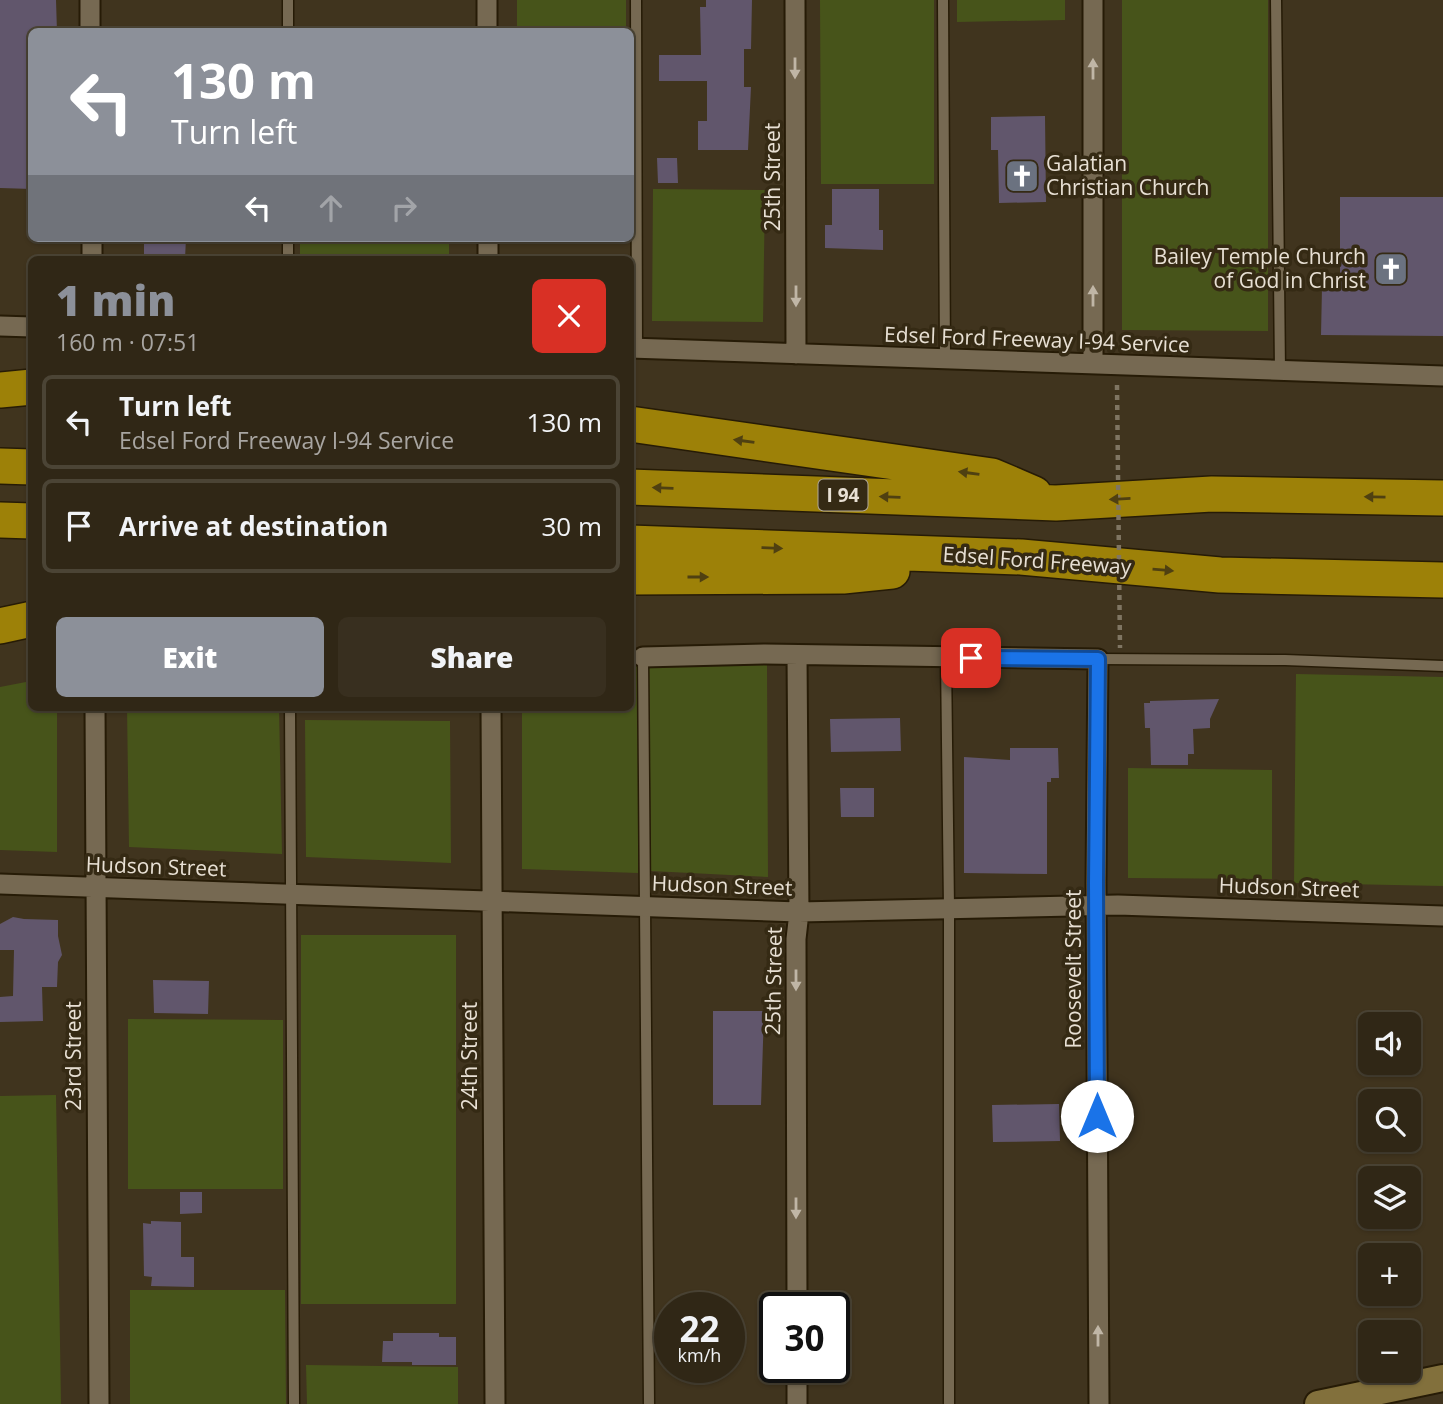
<!DOCTYPE html>
<meta charset="utf-8">
<style>
body{margin:0;font-family:"Open Sans",sans-serif;background:#382f1f;color:#f1f3f6;height:100vh;display:flex;flex-direction:column;font-size:26px;white-space:nowrap}
*{box-sizing:border-box;margin:0}
p{font-size:23px;color:#a8a5a1}
.icon{flex:none;width:38px;height:38px;fill:none;stroke:currentColor;stroke-width:2;stroke-linecap:round;stroke-linejoin:round}
.map{position:relative;flex:1;overflow:hidden}
.sheet{position:absolute;left:28px;top:256px;width:606px;height:455px;display:flex;flex-direction:column;background:#302716;border-radius:10px;box-shadow:0 2px 5px #0004,0 0 0 2px #4b4435}
.sheet>*{flex:none}
.hud{position:absolute;left:28px;top:28px;width:606px;height:214px;border-radius:10px;box-shadow:0 2px 5px #0004,0 0 0 2px #4b4435;background:#8c9099;color:#fff;overflow:hidden}
.tools{position:absolute;left:1358px;top:1012px;display:grid;gap:14px}
.tools a{display:grid;place-items:center;width:63px;height:63px;border-radius:10px;background:#302716;box-shadow:0 2px 5px #0004,0 0 0 2px #4b4435;font-size:35px}
.speed{position:absolute;left:654px;top:1292px;display:flex;gap:14px;font-size:35px;font-weight:700;text-align:center}
.speed>*{display:grid;place-content:center;width:91px;height:91px;border-radius:50%;background:#302716;box-shadow:0 2px 5px #0004,0 0 0 2px #4b4435;line-height:1}
.speed small{font-size:18px;font-weight:400}
.speed .limit{border:4px solid #111;border-radius:10px;background:#fff;color:#111}
.pin{position:absolute;display:grid;place-items:center;width:60px;height:60px;color:#fff;margin:-30px;border-radius:14px;box-shadow:0 4px 10px #0006}
.me{position:absolute;width:77px;margin:-38px;rotate:0deg;stroke-linejoin:round;filter:drop-shadow(0 0 5px #0008)}
.turn{display:flex;align-items:center;gap:24px;height:147px;padding:0 28px;font-size:32px}
.turn .icon{width:91px;height:91px;stroke-width:2.5}
.turn b{display:block;font-size:49px;line-height:60px}
.lanes{display:flex;align-items:center;height:66px;padding:0 28px;background:#0003;justify-content:center;gap:35px;direction:ltr}
.lanes .off{opacity:.35}
.round{display:grid;place-items:center;flex:none;width:74px;height:74px;border-radius:10px;background:#382f1f}
.overview{display:flex;align-items:center;justify-content:space-between;height:119px;padding:0 28px}
h1{font-size:42px;font-weight:800;line-height:52px;color:#8c9099}
.cta{display:flex;gap:14px;margin-top:auto;padding:14px 28px}
.cta a{flex:1;height:80px;border-radius:10px;background:#8c9099;color:#fff;font-size:28px;font-weight:800;line-height:80px;text-align:center}
.cta a+a{background:#382f1f;color:#f1f3f6}
ul{padding:0;list-style:none}
li{display:flex;align-items:center;gap:21px;height:94px;margin:0 14px 10px;padding:0 14px;border:4px solid #4b4435;border-radius:10px}
li div{flex:1}
li b{display:block;font-size:26px}
li em{font-style:normal}
.map>svg:first-child{display:block}
</style>
<div class="map">
<svg width="1443" height="1404" viewBox="0 0 1443 1404">
<rect width="100%" height="100%" fill="#40341e"/>
<path fill="#47541a" d="M 517,0 L 626,0 L 626,31 L 517,31 Z
M 820,0 L 934,0 L 934,184 L 821,184 Z
M 957,0 L 1065,0 L 1065,20 L 957,22 Z
M 1122,0 L 1268,0 L 1268,331 L 1122,330 Z
M 653,189 L 765,190 L 763,322 L 652,321 Z
M 300,238 L 449,238 L 449,259 L 300,259 Z
M 630,660 L 638,660 L 638,873 L 522,869 L 522,707 L 630,707 Z
M 649,665 L 767,665 L 768,877 L 651,871 Z
M 1296,674 L 1443,677 L 1443,886 L 1294,883 Z
M 31,681 L 32,707 L 57,707 L 57,852 L 0,850 L 0,687 Z
M 127,707 L 279,707 L 282,854 L 129,847 Z
M 305,720 L 450,721 L 451,863 L 306,857 Z
M 1128,768 L 1272,770 L 1272,879 L 1128,878 Z
M 301,935 L 456,935 L 456,1304 L 301,1304 Z
M 128,1019 L 283,1020 L 283,1189 L 128,1189 Z
M 56,1095 L 61,1404 L 0,1404 L 0,1096 Z
M 130,1290 L 285,1290 L 286,1404 L 130,1404 Z
M 306,1365 L 458,1367 L 458,1404 L 307,1404 Z"/>
<path fill="#61566c" d="M 0,0 L 56,0 L 57,32 L 32,32 L 32,189 L 0,188 Z
M 706,0 L 752,0 L 751,49 L 744,49 L 744,87 L 751,87 L 748,150 L 698,150 L 698,121 L 707,121 L 707,81 L 659,81 L 659,55 L 701,55 L 700,7 L 706,7 Z
M 1045,116 L 1046,202 L 999,203 L 998,150 L 991,150 L 991,117 Z
M 657,158 L 677,158 L 678,183 L 658,183 Z
M 832,189 L 879,189 L 879,230 L 883,230 L 883,250 L 825,248 L 825,225 L 832,225 Z
M 1340,197 L 1443,197 L 1443,336 L 1321,335 L 1322,287 L 1340,287 Z
M 144,238 L 186,238 L 185,259 L 144,259 Z
M 1219,699 L 1210,719 L 1210,728 L 1193,729 L 1194,754 L 1188,754 L 1188,765 L 1151,765 L 1150,728 L 1145,728 L 1144,703 L 1150,703 L 1150,701 Z
M 900,718 L 901,751 L 831,752 L 830,719 Z
M 1010,748 L 1058,748 L 1059,778 L 1051,778 L 1051,782 L 1047,782 L 1047,874 L 964,873 L 964,757 L 1010,760 Z
M 840,788 L 874,788 L 874,817 L 841,817 Z
M 13,917 L 24,919 L 58,920 L 58,936 L 62,955 L 58,962 L 57,987 L 42,987 L 43,1021 L 0,1022 L 0,997 L 13,996 L 14,950 L 0,950 L 0,924 Z
M 153,980 L 209,981 L 208,1014 L 154,1013 Z
M 713,1011 L 764,1011 L 761,1105 L 713,1105 Z
M 1059,1104 L 1060,1141 L 993,1142 L 992,1105 Z
M 180,1192 L 202,1192 L 202,1213 L 180,1214 Z
M 151,1221 L 181,1222 L 181,1257 L 194,1257 L 194,1287 L 151,1286 L 152,1277 L 144,1276 L 143,1223 L 151,1224 Z
M 393,1333 L 439,1333 L 439,1337 L 456,1337 L 456,1365 L 412,1365 L 412,1362 L 382,1362 L 383,1341 L 393,1341 Z"/>
<g fill="none" stroke-linecap="round" stroke-linejoin="round">
<g stroke="#261b06" stroke-width="13">
<path id="lane" d="M 288,0 L 288,32
M 636,0 L 637,348
M 943,0 L 945,359
M 1276,0 L 1280,371
M 288,238 L 288,259
M 643,657 L 649,1404
M 946,658 L 949,908 L 949,1404
M 1098,659 L 1285,660 L 1443,666
M 290,707 L 294,1404"/>
</g>
<g stroke="#261b06" stroke-width="23">
<path id="street" d="M 90,0 L 90,32
M 487,0 L 487,32
M 795,0 L 796,354
M 92,238 L 92,259
M 488,238 L 488,259
M 0,326 L 32,327
M 630,348 L 1443,376
M 1093,364 L 1093,0
M 643,657 L 765,654 L 1098,659 L 1096,883 L 1099,1404
M 95,707 L 99,1404
M 491,707 L 495,1404
M 0,884 L 799,912 L 1118,905 L 1443,916
M 797,1307 L 796,939 L 799,912 L 797,656
M 797,1367 L 797,1404"/>
</g>
<g stroke="#261b06" stroke-width="30">
<path id="secondary" d="M 1318,1404 L 1443,1378"/>
</g>
<g stroke="#261b06" stroke-width="38">
<path id="highway" d="M 0,390 L 32,387
M 630,424 L 992,476 L 1034,494
M 0,466 L 32,467
M 630,487 L 1056,503 L 1212,494 L 1443,498
M 0,520 L 32,521
M 630,543 L 1021,557 L 1220,575 L 1443,580
M 630,577 L 843,576 L 892,571
M 0,626 L 32,619"/>
</g>
<use href="#lane" stroke="#766952" stroke-width="10"/>
<use href="#street" stroke="#766952" stroke-width="19"/>
<use href="#secondary" stroke="#82703c" stroke-width="26"/>
<use href="#highway" stroke="#9d8108" stroke-width="35"/>
<path stroke="#7f7562" stroke-width="4.5" stroke-dasharray="5 5" stroke-linecap="butt" d="M 1117,385 L 1120,648"/>
</g>
<defs><path id="oneway-solid" d="M-6-.8H1V-3.2L6.5 0L1 3.2V.8H-6Z" transform="scale(1.75)"/></defs>
<g fill="#c0b6a6">
<use href="#oneway-solid" transform="translate(795 68) rotate(90)"/>
<use href="#oneway-solid" transform="translate(1093 69) rotate(-90)"/>
<use href="#oneway-solid" transform="translate(796 296) rotate(90)"/>
<use href="#oneway-solid" transform="translate(1093 296) rotate(-90)"/>
<use href="#oneway-solid" transform="translate(796 980) rotate(90)"/>
<use href="#oneway-solid" transform="translate(796 1208) rotate(90)"/>
<use href="#oneway-solid" transform="translate(1098 1336) rotate(-90)"/>
</g>
<g fill="#4f4011">
<use href="#oneway-solid" transform="translate(744 441) rotate(-172)"/>
<use href="#oneway-solid" transform="translate(969 473) rotate(-172)"/>
<use href="#oneway-solid" transform="translate(663 488) rotate(-178)"/>
<use href="#oneway-solid" transform="translate(890 497) rotate(-178)"/>
<use href="#oneway-solid" transform="translate(1375 497) rotate(-179)"/>
<use href="#oneway-solid" transform="translate(1120 499) rotate(177)"/>
<use href="#oneway-solid" transform="translate(772 548) rotate(2)"/>
<use href="#oneway-solid" transform="translate(1163 570) rotate(5)"/>
<use href="#oneway-solid" transform="translate(698 577)"/>
</g>
<g fill="none" stroke-linecap="round" stroke-linejoin="round">
<g stroke="#114b97" stroke-width="18">
<path id="route" d="M 971,658 L 1098,659 L 1096,883 L 1097,1116"/>
</g>
<use href="#route" stroke="#1a73e8" stroke-width="12"/>
</g>
<defs>
<g id="church-square" transform="scale(1.75)"><rect x="-9" y="-9" width="18" height="18" rx="4" fill="#6b7280" stroke="#352a14"/><path d="M-1.2-6h2.4v3.5h3.3v2.4h-3.3V6h-2.4V-.1h-3.3v-2.4h3.3Z" fill="#fff"/></g>
</defs>
<g fill-rule="evenodd">
<use href="#church-square" x="1022" y="176"/>
<use href="#church-square" x="1391" y="269"/>
</g>
<g text-anchor="middle" stroke-width="7" stroke-linejoin="round" paint-order="stroke">
<rect fill="#352a14" stroke="#b2a99a" stroke-width="2" x="818.5" y="479.5" width="49" height="31" rx="5"/>
<g font-size="19" font-weight="bold" fill="#e8e0d4">
<text x="843" y="502">I 94</text>
</g>
<g font-size="21" fill="#e8e0d4" stroke="#352a14" text-anchor="start">
<text x="1046" y="171">Galatian<tspan x="1046" dy="24">Christian Church</tspan></text>
<text x="1366" y="264" text-anchor="end">Bailey Temple Church<tspan x="1366" dy="24">of God in Christ</tspan></text>
</g>
<g font-size="21" fill="#e8e0d4" stroke="#352a14">
<text transform="translate(773 177) rotate(-90)" y="7">25th Street</text>
<text transform="translate(1037 340) rotate(2)" y="7">Edsel Ford Freeway I-94 Service</text>
<text transform="translate(1037 561) rotate(4)" y="7">Edsel Ford Freeway</text>
<text transform="translate(156 867) rotate(2)" y="7">Hudson Street</text>
<text transform="translate(722 886) rotate(2)" y="7">Hudson Street</text>
<text transform="translate(1289 888) rotate(2)" y="7">Hudson Street</text>
<text transform="translate(1074 969) rotate(-90)" y="7">Roosevelt Street</text>
<text transform="translate(774 981) rotate(-89)" y="7">25th Street</text>
<text transform="translate(74 1056) rotate(-90)" y="7">23rd Street</text>
<text transform="translate(470 1056) rotate(-90)" y="7">24th Street</text>
</g>
</g>
</svg>
<div class="tools">
<a><svg class="icon" aria-label="sound" viewBox="0 0 24 24"><path d="M4 9h4l5-4v14l-5-4H4zM17 9q2 3 0 6"/></svg></a>
<a><svg class="icon" aria-label="search" viewBox="0 0 24 24"><circle cx="10" cy="10" r="6"/><path d="M15 15l6 6"/></svg></a>
<a><svg class="icon" aria-label="layers" viewBox="0 0 24 24"><path d="M12 4l9 5-9 5-9-5zM3 14l9 5 9-5"/></svg></a>
<a>+</a>
<a>−</a>
</div>
<div class="speed"><div>22<small>km/h</small></div><div class="limit">30</div></div>
<div class="pin" style="left:971px;top:658px;background:#d93025"><svg class="icon" aria-label="arrive" viewBox="0 0 24 24"><path d="M6 21V4h12l-3 4 3 4H6"/></svg></div>
<svg class="me" style="left:1097px;top:1116px" viewBox="-20 -20 40 40"><circle r="19" fill="#fff"/><path d="M0-13L10 11 0 6-10 11z" fill="#1a73e8"/></svg>
<div class="hud">
<div class="turn"><svg class="icon" aria-label="left" viewBox="0 0 24 24"><path d="M17 20v-9H6M10 6l-5 5 5 5"/></svg><div><b>130 m</b>Turn left</div></div>
<div class="lanes"><svg class="icon" aria-label="left" viewBox="0 0 24 24"><path d="M17 20v-9H6M10 6l-5 5 5 5"/></svg><svg class="icon off" aria-label="ahead" viewBox="0 0 24 24"><path d="M12 20V5M6 11l6-6 6 6"/></svg><svg class="icon off" aria-label="right" viewBox="0 0 24 24"><path d="M7 20v-9h11M14 6l5 5-5 5"/></svg></div>
</div>
<section class="sheet">
<div class="overview"><div><h1>1 min</h1><p>160 m · 07:51</p></div><a class="round" style="background:#d93025;color:#fff"><svg class="icon" aria-label="close" viewBox="0 0 24 24"><path d="M6 6l12 12M18 6L6 18"/></svg></a></div>
<ul>
<li><svg class="icon" aria-label="left" viewBox="0 0 24 24"><path d="M17 20v-9H6M10 6l-5 5 5 5"/></svg><div><b>Turn left</b><p>Edsel Ford Freeway I-94 Service</p></div><em>130 m</em></li>
<li><svg class="icon" aria-label="arrive" viewBox="0 0 24 24"><path d="M6 21V4h12l-3 4 3 4H6"/></svg><div><b>Arrive at destination</b></div><em>30 m</em></li>
</ul>
<div class="cta"><a>Exit</a><a>Share</a></div>
</section>
</div>
